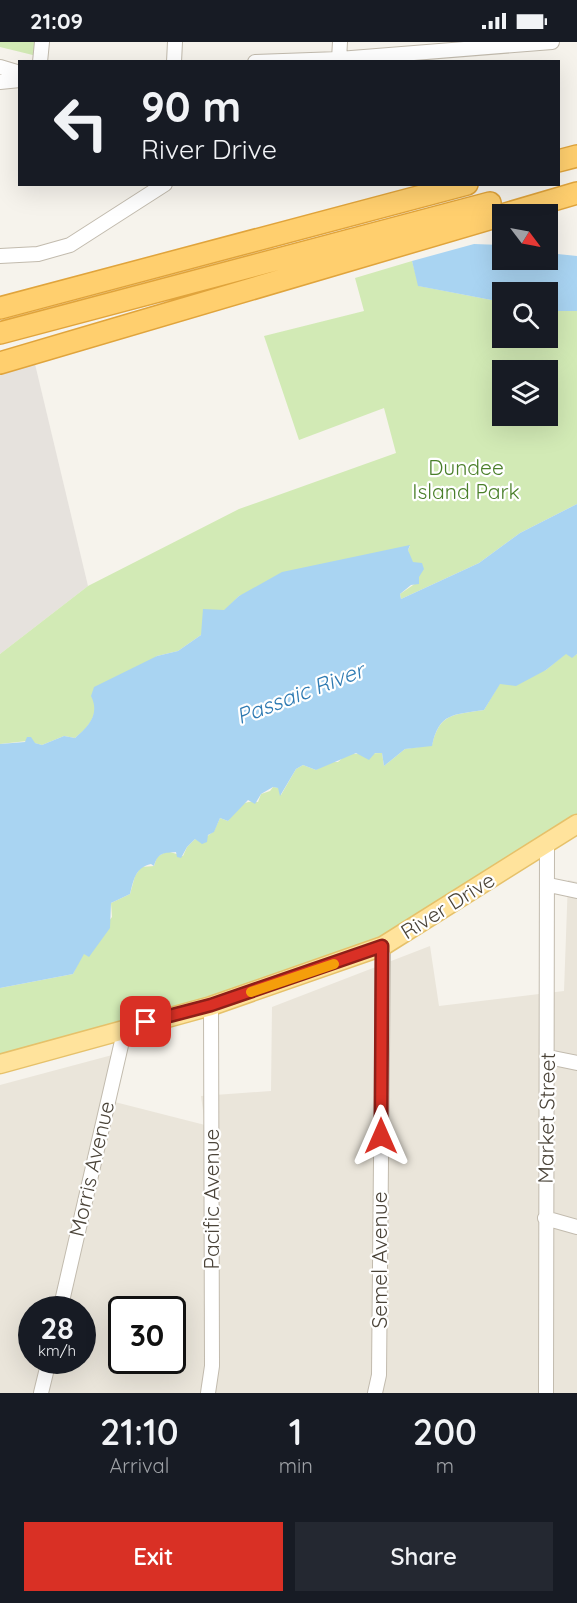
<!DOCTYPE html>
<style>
body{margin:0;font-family:Quicksand,sans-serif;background:#242831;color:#f1f3f6;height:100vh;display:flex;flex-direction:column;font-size:22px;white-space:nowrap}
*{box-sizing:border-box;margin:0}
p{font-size:20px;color:#9ea1a6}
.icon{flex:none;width:33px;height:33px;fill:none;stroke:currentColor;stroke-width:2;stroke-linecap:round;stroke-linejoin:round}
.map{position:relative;height:1351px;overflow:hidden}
.details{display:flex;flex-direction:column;background:#171b24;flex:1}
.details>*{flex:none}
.hud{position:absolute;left:18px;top:18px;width:542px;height:126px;border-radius:0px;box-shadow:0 6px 24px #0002;background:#171b24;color:#f1f3f6;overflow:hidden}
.needle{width:39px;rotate:122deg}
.buttons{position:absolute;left:492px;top:162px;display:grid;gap:12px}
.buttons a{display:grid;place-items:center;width:66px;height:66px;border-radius:0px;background:#171b24;box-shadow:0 6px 24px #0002;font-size:30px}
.speed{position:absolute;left:18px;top:1254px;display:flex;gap:12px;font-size:30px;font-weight:700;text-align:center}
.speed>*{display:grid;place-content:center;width:78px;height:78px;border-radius:50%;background:#171b24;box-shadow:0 6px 24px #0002;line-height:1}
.speed small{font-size:15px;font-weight:400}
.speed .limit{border:3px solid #111;border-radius:9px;background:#fff;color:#111}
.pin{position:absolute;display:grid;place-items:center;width:51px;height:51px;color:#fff;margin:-26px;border-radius:12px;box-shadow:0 3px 9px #0006}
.me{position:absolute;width:66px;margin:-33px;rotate:0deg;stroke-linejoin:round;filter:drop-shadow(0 0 4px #0008)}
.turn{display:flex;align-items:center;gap:21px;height:126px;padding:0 24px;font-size:27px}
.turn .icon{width:78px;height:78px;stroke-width:2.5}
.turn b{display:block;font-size:42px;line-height:51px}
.eta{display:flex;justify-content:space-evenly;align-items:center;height:102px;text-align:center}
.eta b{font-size:36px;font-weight:600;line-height:42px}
.cta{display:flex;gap:12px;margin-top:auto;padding:12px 24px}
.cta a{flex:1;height:69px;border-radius:0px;background:#d93025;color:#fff;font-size:24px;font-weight:600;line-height:69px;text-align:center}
.cta a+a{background:#242831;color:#f1f3f6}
.status{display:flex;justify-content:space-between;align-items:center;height:42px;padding:0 30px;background:#171b24;direction:ltr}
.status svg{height:16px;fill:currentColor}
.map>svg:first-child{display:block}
</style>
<div class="status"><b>21:09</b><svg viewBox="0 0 49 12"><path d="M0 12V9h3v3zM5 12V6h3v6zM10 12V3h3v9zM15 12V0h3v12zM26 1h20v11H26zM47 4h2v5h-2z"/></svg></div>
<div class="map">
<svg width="577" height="1351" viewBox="0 0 577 1351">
<rect width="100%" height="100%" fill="#f6f3ec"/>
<path fill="#eae5da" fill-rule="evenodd" d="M 568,838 L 577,840 L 577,1351 L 0,1351 L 0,1043 L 116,1012 L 107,1058 L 205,1083 L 201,1054 L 271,1049 L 272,965 L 430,904 L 439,964 L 564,949 ZM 32,1268 L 82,1268 L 82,1318 L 32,1318 ZM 122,1268 L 172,1268 L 172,1318 L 122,1318 Z"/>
<path fill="#e6e2dd" d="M 35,322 L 88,544 L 0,612 L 0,333 Z"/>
<path fill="#d2eab5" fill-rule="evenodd" d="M 0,0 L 42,0 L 41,15 L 0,5 Z
M 412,219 L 419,244 L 502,260 L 502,296 L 548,296 L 548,269 L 577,269 L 577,462 L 520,491 L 479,521 L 401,557 L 400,552 L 416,541 L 408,508 L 410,504 L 239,554 L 201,593 L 178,609 L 157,614 L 96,663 C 94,679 87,686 75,696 L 64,694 L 42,703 L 27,699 L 0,702 L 0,612 L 88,544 L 239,467 L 396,411 L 384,366 L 299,398 L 264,294 L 364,269 L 355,236 ZM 502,328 L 548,328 L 548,374 L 502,374 Z
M 566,611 L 572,615 L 577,612 L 577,781 L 383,904 L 0,1020 L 0,946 L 73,932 L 81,915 L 112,875 L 111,861 L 130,852 L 135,834 L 141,825 L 154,824 L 157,815 L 167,809 L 183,814 L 187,805 L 195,797 L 201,799 L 214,789 L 220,776 L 228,779 C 237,767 242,757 258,760 L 261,752 L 270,749 L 273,745 L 279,746 L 281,753 L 296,727 L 303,723 L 316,728 L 329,720 L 338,720 L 347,712 L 382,711 L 384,724 L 405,707 L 432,703 C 440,670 454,673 484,668 L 500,641 L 546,628 Z"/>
<path fill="#a9d4f2" d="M 474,202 L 502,203 L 502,218 L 548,218 L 548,211 L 577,214 L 577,269 L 548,269 L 548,250 L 502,250 L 502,260 L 418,244 L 412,219 Z
M 577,462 L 577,612 L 572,616 L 566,612 L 546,628 L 516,644 L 500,642 L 484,668 C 454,673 439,670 432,704 L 405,707 L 384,724 L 382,711 L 375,711 L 369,718 L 356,711 L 316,728 L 303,723 L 296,727 L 280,754 L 278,746 L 273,745 L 261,752 L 255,762 L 248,758 L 228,779 L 220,776 L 214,790 L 208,793 L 207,800 L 202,802 L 195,797 L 187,805 L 181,816 L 177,815 L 176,810 C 164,811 158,810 154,824 L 151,822 C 135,826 134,837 130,852 L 111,861 L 110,886 L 89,915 L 84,912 L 73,932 L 0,946 L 0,702 L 25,700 L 27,695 L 31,695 L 35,701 L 42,703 L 64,694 L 75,696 C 89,684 100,672 91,654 L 94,645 L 157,614 L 178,609 L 201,593 L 203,567 L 224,568 L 239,554 L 282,530 L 410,503 L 408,508 L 413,520 L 422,521 L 424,527 L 419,535 L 419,542 L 411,543 L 400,552 L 401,557 L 479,521 L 520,491 Z"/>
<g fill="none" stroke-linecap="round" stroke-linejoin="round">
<g stroke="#c2bbae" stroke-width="16">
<path id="minor" d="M 339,17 L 340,0
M 40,20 L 42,0
M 174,20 L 175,0
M 255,20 L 339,17 L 552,0
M 0,25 L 20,31
M 0,40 L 20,38
M 0,214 L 38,212 L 70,203 L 165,142
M 549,843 L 577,849
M 548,1015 L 577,1021
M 545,1176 L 577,1185
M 60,1268 L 125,986
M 41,1351 L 49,1318
M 208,1351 L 212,1324 L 211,964
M 375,1351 L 379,1333 L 383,904
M 546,1351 L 547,802"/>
</g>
<g stroke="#e6c16a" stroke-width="21">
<path id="major" d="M 0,1022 L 211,964 L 383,904 L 577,782"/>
</g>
<g stroke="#e0a43c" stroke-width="24">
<path id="highway" d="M 558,119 L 577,114
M 0,266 L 467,142
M 0,291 L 490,161
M 0,321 L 577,151"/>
</g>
<use href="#minor" stroke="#fff" stroke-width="14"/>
<use href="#major" stroke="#ffe39c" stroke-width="18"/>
<use href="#highway" stroke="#ffcf6e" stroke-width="21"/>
</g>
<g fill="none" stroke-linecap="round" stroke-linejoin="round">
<g stroke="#8d1f18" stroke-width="15">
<path id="route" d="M 146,980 L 211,963 L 382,904 L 381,1094"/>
</g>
<use href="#route" stroke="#d93025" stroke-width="10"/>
<path stroke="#f59e0b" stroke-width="10" d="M 251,950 L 334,922"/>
</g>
<g text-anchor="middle" stroke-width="4.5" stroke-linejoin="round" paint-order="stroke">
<g font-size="21" fill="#4a7f2a" stroke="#fff">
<text x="466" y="433">Dundee<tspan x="466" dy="24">Island Park</tspan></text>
</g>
<g font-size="21" fill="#4b4439" stroke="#fff">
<text transform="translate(448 864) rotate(-32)" y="7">River Drive</text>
<text transform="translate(547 1076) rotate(-89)" y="7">Market Street</text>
<text transform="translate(92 1127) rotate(-77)" y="7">Morris Avenue</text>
<text transform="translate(212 1157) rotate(-90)" y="7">Pacific Avenue</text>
<text transform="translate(380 1218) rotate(-90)" y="7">Semel Avenue</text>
</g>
<g font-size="22" font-style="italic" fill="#2e7ab2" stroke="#fff">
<text transform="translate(300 651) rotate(-21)" y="8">Passaic River</text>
</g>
</g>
</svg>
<div class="buttons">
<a><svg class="needle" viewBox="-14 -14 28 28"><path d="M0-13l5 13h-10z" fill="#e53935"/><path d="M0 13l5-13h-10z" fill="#9ea1a6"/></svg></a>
<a><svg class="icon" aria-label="search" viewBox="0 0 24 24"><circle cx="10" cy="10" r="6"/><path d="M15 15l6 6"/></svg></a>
<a><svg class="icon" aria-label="layers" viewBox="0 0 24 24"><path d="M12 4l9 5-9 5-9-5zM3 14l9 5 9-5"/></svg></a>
</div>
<div class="speed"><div>28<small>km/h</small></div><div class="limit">30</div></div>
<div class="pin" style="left:146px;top:980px;background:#d93025"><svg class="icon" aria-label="arrive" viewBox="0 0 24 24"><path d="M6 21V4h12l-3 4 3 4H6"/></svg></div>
<svg class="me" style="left:381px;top:1094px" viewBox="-20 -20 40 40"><path d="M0-17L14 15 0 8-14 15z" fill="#d93025" stroke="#fff" stroke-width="4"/></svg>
<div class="hud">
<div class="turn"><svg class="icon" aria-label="left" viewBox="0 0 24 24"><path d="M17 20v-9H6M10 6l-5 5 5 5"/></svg><div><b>90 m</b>River Drive</div></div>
</div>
</div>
<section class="details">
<div class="eta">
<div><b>21:10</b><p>Arrival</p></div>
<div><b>1</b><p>min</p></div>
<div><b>200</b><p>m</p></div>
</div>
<div class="cta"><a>Exit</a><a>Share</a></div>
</section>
